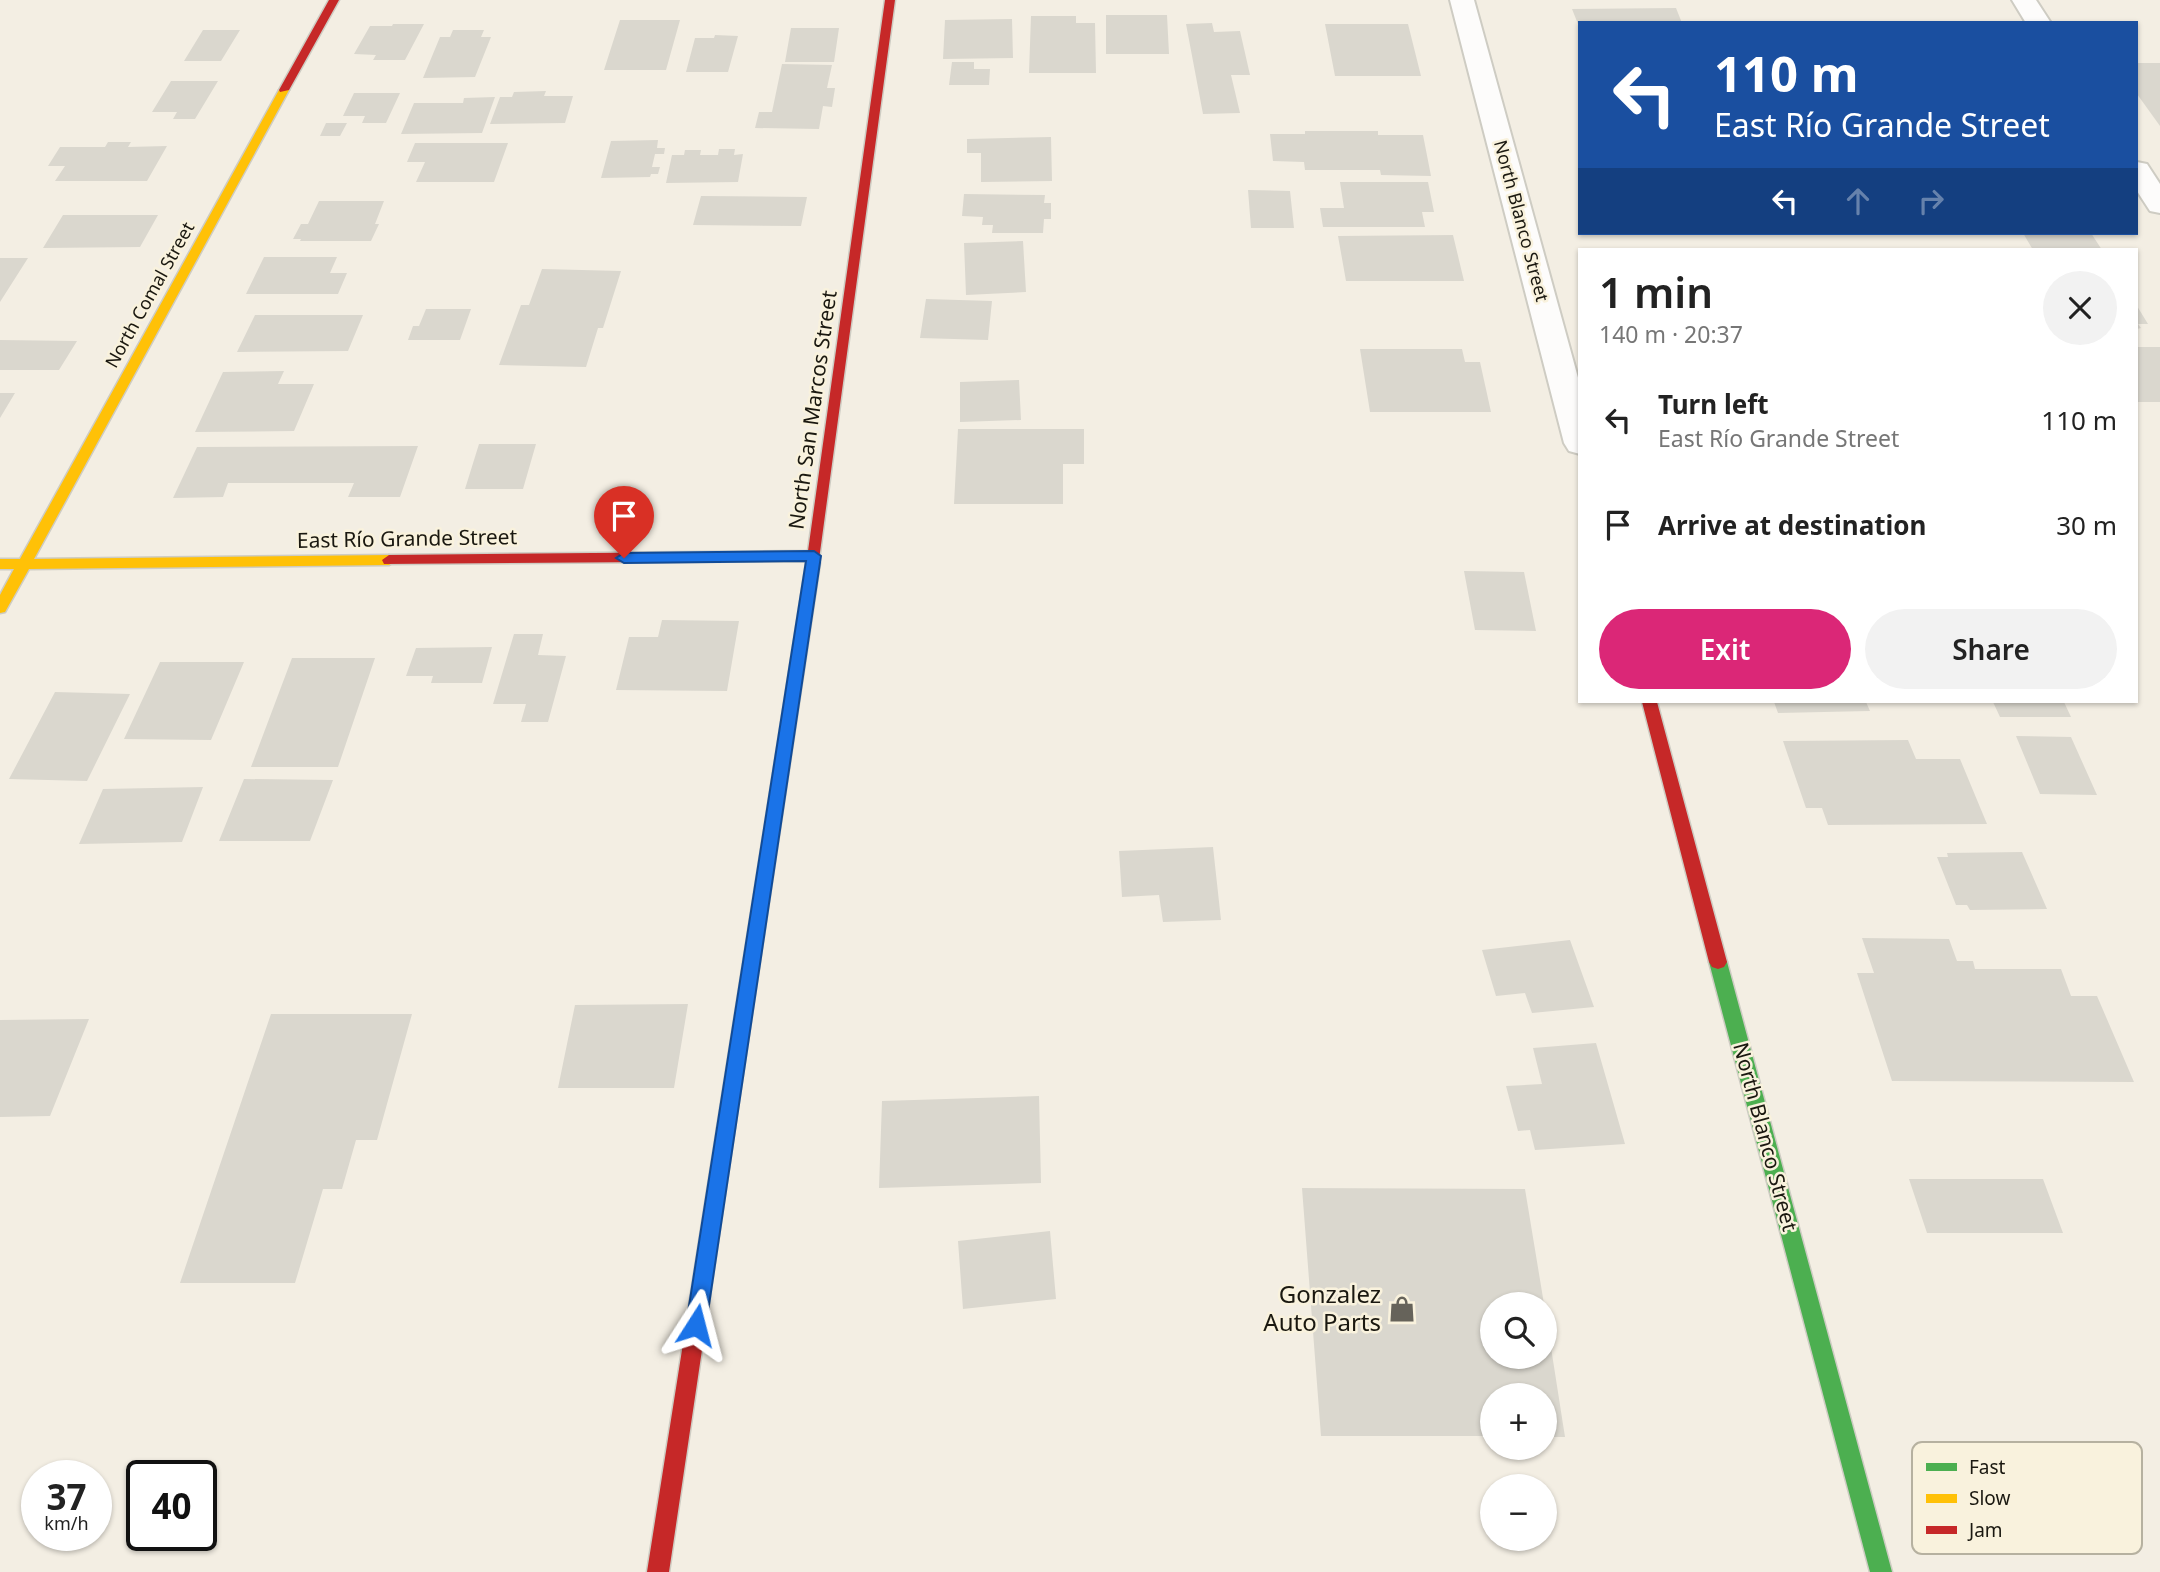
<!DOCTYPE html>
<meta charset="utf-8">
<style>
body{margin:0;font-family:"Noto Sans",sans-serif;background:#f2f2f2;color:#222;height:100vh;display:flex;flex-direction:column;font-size:26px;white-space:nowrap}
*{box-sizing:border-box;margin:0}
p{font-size:23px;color:#767676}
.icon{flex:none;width:38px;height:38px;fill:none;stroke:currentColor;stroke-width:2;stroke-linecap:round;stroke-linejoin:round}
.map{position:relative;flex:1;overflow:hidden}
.panel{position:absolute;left:1578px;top:248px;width:560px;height:455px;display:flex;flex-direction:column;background:#fff;border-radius:0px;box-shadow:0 2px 5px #0004}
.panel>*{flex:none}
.banner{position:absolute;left:1578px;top:21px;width:560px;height:214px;border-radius:0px;box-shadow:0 2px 5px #0004;background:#1a4fa0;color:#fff;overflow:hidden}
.fabs{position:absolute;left:1480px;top:1292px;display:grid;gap:14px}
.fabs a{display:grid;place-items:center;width:77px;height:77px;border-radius:50%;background:#fff;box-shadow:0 2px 5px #0004;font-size:35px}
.speed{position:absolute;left:21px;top:1460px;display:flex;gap:14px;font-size:35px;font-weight:700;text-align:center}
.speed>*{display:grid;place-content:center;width:91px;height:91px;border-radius:50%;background:#fff;box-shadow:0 2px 5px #0004;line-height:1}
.speed small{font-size:18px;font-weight:400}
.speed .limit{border:4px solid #111;border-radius:10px;background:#fff;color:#111}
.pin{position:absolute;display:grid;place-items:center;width:60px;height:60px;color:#fff;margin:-72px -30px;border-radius:50% 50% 50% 0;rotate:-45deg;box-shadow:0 0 7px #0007}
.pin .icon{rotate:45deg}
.me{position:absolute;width:77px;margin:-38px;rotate:9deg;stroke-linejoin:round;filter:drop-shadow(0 0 5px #0008)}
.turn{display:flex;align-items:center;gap:24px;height:147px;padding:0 21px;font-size:32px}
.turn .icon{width:91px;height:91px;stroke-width:2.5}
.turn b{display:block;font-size:49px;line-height:60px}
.lanes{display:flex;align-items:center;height:66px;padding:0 21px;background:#0003;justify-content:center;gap:35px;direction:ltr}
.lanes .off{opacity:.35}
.round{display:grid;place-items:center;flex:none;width:74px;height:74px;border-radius:37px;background:#f2f2f2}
.headline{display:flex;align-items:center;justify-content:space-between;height:119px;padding:0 21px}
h1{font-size:42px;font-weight:600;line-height:52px}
.cta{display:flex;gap:14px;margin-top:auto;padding:14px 21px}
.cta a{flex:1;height:80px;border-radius:42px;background:#db2777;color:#fff;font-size:28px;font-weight:600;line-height:80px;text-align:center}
.cta a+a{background:#f2f2f2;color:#222}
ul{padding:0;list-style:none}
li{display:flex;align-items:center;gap:21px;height:105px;padding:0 21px}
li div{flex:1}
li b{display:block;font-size:26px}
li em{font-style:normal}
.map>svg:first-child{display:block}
</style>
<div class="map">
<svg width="2160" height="1572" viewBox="0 0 2160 1572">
<rect width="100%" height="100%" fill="#f3eee3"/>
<path fill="#dad7ce" d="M 1676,8 L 1682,23 L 1580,23 L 1580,29 L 1572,9 Z
M 1106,15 L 1167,15 L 1169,54 L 1106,54 Z
M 1031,16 L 1076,16 L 1076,23 L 1095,23 L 1096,73 L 1029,73 Z
M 1012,19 L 1013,58 L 943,59 L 945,20 Z
M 620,20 L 680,20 L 666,70 L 604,70 Z
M 1212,23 L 1214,32 L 1240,31 L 1250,75 L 1231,75 L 1240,113 L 1203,114 L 1186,24 Z
M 393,24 L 424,24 L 405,60 L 373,60 L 376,55 L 354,54 L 370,26 L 392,26 Z
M 1325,24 L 1408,24 L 1421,76 L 1335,76 Z
M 791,28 L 839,28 L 834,62 L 785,62 Z
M 203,30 L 240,30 L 221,61 L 184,61 Z
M 453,30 L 484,30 L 481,37 L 491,37 L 475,77 L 423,78 L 440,37 L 450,37 Z
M 715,35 L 738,36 L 728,72 L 686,72 L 695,38 L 714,38 Z
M 952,62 L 974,62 L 974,69 L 990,69 L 989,85 L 949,85 Z
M 2137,63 L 2160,63 L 2160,126 L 2137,94 Z
M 782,64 L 832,65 L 827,88 L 835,88 L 832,107 L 823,106 L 819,129 L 755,128 L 759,112 L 772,112 Z
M 171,81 L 218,81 L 195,119 L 173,119 L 177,112 L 152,112 Z
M 546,91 L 544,96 L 573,96 L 565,123 L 490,124 L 500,97 L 512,97 L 514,92 Z
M 354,93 L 400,93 L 386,123 L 362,123 L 365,116 L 343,116 Z
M 495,97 L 482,133 L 401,134 L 414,103 L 463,103 L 464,98 Z
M 326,123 L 347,123 L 340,136 L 320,136 Z
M 1305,131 L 1378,131 L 1378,135 L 1423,135 L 1431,176 L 1381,175 L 1380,170 L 1305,170 L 1304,162 L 1273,161 L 1270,134 L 1305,134 Z
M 1051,137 L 1052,181 L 981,182 L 981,153 L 967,153 L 967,139 Z
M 658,140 L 657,148 L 665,148 L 664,154 L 655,154 L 652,167 L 660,167 L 658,174 L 651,174 L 650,177 L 601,178 L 611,141 Z
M 108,142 L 131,142 L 128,147 L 167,146 L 147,181 L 55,181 L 65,166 L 48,166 L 60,147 L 105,147 Z
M 415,143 L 508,143 L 494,182 L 416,182 L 425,162 L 407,162 Z
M 719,149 L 735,149 L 734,155 L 743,154 L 738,182 L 666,183 L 672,155 L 684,155 L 685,150 L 701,150 L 700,155 L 718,155 Z
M 1340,182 L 1428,182 L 1434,212 L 1422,212 L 1425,227 L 1323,227 L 1320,208 L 1344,208 Z
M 1248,190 L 1290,191 L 1294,228 L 1251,228 Z
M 964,194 L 1045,195 L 1044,203 L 1051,203 L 1051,219 L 1044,219 L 1043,233 L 992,233 L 993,225 L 982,225 L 983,217 L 962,216 Z
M 701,196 L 807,197 L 801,226 L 693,225 Z
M 319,201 L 384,201 L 375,224 L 379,224 L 371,241 L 300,241 L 301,239 L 293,239 L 301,224 L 308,224 Z
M 63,215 L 158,215 L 140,247 L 43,248 Z
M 2023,233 L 2091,233 L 2102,250 L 2033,250 Z
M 1453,235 L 1464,281 L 1346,281 L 1338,236 Z
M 1023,241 L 1026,292 L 966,295 L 964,243 Z
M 264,257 L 337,257 L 330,273 L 347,273 L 338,294 L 246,294 Z
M 0,258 L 28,258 L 0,302 Z
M 542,269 L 621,271 L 603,328 L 598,328 L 586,367 L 499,365 L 521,305 L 529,305 Z
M 926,299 L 992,301 L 988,340 L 920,338 Z
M 2137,306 L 2148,324 L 2138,324 L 2141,328 L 2137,329 Z
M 426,309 L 471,309 L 460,340 L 408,340 L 413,326 L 419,326 Z
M 255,315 L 363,315 L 348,351 L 237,352 Z
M 0,340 L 77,341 L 59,370 L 0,370 Z
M 2137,347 L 2160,347 L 2160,402 L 2137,402 Z
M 1360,349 L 1462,349 L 1465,362 L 1480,362 L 1491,412 L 1370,412 Z
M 284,371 L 278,384 L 314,384 L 294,431 L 195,432 L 223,372 Z
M 1019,380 L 1021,420 L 960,422 L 960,382 Z
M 0,393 L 15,393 L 0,418 Z
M 958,429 L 1084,429 L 1084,464 L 1063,464 L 1063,504 L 954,504 Z
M 479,444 L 536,444 L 523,489 L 465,489 Z
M 418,446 L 400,497 L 348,497 L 354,483 L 228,483 L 223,497 L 173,498 L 197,447 Z
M 1464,571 L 1524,572 L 1536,631 L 1475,630 Z
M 662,620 L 739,621 L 727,691 L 616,690 L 629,637 L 658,637 Z
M 514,634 L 543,634 L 538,655 L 566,656 L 548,722 L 521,722 L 526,704 L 493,704 Z
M 492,647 L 482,683 L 431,683 L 433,676 L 406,676 L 416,648 Z
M 292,658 L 375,658 L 338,767 L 251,767 Z
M 160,662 L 244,662 L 211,740 L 124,739 Z
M 55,692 L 130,694 L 87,781 L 9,779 Z
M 1774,702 L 1866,702 L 1870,711 L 1778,713 Z
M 1993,702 L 2064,702 L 2071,717 L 2000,717 Z
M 2016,736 L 2071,737 L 2097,795 L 2040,794 Z
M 1908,740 L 1916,759 L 1960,759 L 1987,824 L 1828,825 L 1822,808 L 1806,808 L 1783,741 Z
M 244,779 L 333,780 L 310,841 L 219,841 Z
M 203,787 L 182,842 L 79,844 L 103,789 Z
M 1213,847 L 1221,920 L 1163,922 L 1159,895 L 1122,897 L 1119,851 Z
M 2022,852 L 2047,909 L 1970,910 L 1967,905 L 1956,905 L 1937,857 L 1948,857 L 1947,853 Z
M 1862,938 L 1949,939 L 1957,961 L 1973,961 L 1975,969 L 2061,969 L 2071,996 L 2097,996 L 2134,1082 L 1892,1081 L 1857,973 L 1874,973 Z
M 1570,940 L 1594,1007 L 1532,1013 L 1525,993 L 1496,996 L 1482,950 Z
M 688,1004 L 674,1088 L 558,1088 L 575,1005 Z
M 271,1014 L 412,1014 L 377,1140 L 356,1140 L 342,1189 L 323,1189 L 295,1283 L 180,1283 Z
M 89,1019 L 50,1116 L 0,1117 L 0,1020 Z
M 1596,1043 L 1625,1144 L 1535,1150 L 1530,1130 L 1518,1131 L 1506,1086 L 1542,1084 L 1533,1048 Z
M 1039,1096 L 1041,1183 L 879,1188 L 882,1101 Z
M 1909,1179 L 2043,1179 L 2063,1233 L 1927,1233 Z
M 1302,1188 L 1525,1189 L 1544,1304 L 1493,1304 L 1493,1356 L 1545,1356 L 1547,1322 L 1565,1437 L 1545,1437 L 1545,1395 L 1493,1395 L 1493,1436 L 1321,1436 Z
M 1050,1231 L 1056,1299 L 963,1309 L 958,1241 Z"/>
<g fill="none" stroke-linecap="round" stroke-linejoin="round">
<g stroke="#ceccc3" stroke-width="4">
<path id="street" d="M 1450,0 L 1474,0 L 1580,385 L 1580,454 L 1569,451 L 1564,443 Z
M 2012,0 L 2036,0 L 2051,23 L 2026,23 Z
M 2137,162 L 2147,164 L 2160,184 L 2160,213 L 2150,211 L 2137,191 Z"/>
</g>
<g stroke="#ceccc3" stroke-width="3">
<path id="fast" d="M 1718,955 L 1724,957 L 1727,962 L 1892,1572 L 1870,1572 L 1709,962 L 1712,957 Z"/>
</g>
<g stroke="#ceccc3" stroke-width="3">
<path id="slow" d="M 284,87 L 289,90 L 34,559 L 389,555 L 396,560 L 389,565 L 29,569 L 5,612 L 0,613 L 0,595 L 14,569 L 0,569 L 0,559 L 20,559 L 279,90 Z
M 813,558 L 820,563 L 735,1128 L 732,1134 L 726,1137 L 720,1134 L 717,1128 L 806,563 Z"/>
</g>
<g stroke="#ceccc3" stroke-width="3">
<path id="jam" d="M 329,0 L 339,0 L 289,90 L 280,92 L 279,90 Z
M 885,0 L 895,0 L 818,567 L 808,567 L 806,561 L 384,564 L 382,560 L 389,555 L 808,551 Z
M 1642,702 L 1657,702 L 1727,962 L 1724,967 L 1718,969 L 1712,967 L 1709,962 Z
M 726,1119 L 732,1122 L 735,1128 L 669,1572 L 647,1572 L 717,1128 L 720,1122 Z"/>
</g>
<use href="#street" fill="#fdfcfb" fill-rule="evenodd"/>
<use href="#fast" fill="#4caf50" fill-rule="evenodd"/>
<use href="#slow" fill="#ffc107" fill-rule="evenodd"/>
<use href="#jam" fill="#c62828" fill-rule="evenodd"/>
</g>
<path fill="#1a73e8" stroke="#114b97" stroke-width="2" d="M 814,551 L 821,556 L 706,1325 L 703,1332 L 696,1335 L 689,1332 L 686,1325 L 806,561 L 624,563 L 616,558 L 624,553 Z"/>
<defs>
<g id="shop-bare" transform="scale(2.1)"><path d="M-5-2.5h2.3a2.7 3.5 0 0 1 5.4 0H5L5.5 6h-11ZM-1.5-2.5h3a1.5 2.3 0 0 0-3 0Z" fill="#66635a" stroke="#f9f2dd" stroke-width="2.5" paint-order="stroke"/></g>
</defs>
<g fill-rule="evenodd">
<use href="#shop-bare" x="1402" y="1309"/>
</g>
<g text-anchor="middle" stroke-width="5" stroke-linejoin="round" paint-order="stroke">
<g font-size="18" fill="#1a1810" stroke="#f9f2dd">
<text transform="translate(1521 221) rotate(75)" y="6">North Blanco Street</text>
<text transform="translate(150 295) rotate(-61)" y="6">North Comal Street</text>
</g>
<g font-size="21" fill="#1a1810" stroke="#f9f2dd">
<text transform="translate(813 410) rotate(-82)" y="7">North San Marcos Street</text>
<text transform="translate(407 539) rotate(-1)" y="7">East Río Grande Street</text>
<text transform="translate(1765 1137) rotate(75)" y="7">North Blanco Street</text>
</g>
<g font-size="24" fill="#1a1810" stroke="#f9f2dd" text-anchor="end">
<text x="1381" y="1303">Gonzalez<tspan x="1381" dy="28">Auto Parts</tspan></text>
</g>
</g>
<rect x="1912" y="1442" width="230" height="112" rx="10" fill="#f9f2dd" stroke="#b6b1a0" stroke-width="2"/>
<rect x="1926" y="1463" width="31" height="8" fill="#4caf50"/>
<rect x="1926" y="1494" width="31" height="9" fill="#ffc107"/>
<rect x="1926" y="1526" width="31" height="8" fill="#c62828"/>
<g font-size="19" fill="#1a1810">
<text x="1969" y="1474">Fast</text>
<text x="1969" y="1505">Slow</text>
<text x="1969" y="1537">Jam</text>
</g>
</svg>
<div class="fabs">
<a><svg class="icon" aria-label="search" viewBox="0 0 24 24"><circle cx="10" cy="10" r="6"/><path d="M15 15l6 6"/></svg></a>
<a>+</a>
<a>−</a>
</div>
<div class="speed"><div>37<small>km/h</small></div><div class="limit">40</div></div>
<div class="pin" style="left:624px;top:558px;background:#d93025"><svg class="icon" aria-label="arrive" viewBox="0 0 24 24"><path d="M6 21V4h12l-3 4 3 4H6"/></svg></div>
<svg class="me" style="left:696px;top:1325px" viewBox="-20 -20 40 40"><path d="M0-17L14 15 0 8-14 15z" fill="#1a73e8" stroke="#fff" stroke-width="4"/></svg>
<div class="banner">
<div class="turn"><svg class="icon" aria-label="left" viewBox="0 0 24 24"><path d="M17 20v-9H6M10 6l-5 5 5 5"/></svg><div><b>110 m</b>East Río Grande Street</div></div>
<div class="lanes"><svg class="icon" aria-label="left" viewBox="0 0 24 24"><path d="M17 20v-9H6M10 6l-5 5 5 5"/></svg><svg class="icon off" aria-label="ahead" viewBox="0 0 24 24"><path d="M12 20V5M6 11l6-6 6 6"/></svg><svg class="icon off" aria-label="right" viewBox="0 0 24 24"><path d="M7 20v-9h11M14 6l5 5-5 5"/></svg></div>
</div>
<section class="panel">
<div class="headline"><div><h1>1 min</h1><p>140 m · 20:37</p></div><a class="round"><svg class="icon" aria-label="close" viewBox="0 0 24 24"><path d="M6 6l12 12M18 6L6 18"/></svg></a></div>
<ul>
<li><svg class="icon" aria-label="left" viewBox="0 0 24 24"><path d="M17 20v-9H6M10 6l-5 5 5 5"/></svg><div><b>Turn left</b><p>East Río Grande Street</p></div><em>110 m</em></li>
<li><svg class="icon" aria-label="arrive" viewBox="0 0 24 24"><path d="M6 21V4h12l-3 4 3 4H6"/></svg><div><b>Arrive at destination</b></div><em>30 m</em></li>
</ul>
<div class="cta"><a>Exit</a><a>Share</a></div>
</section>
</div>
